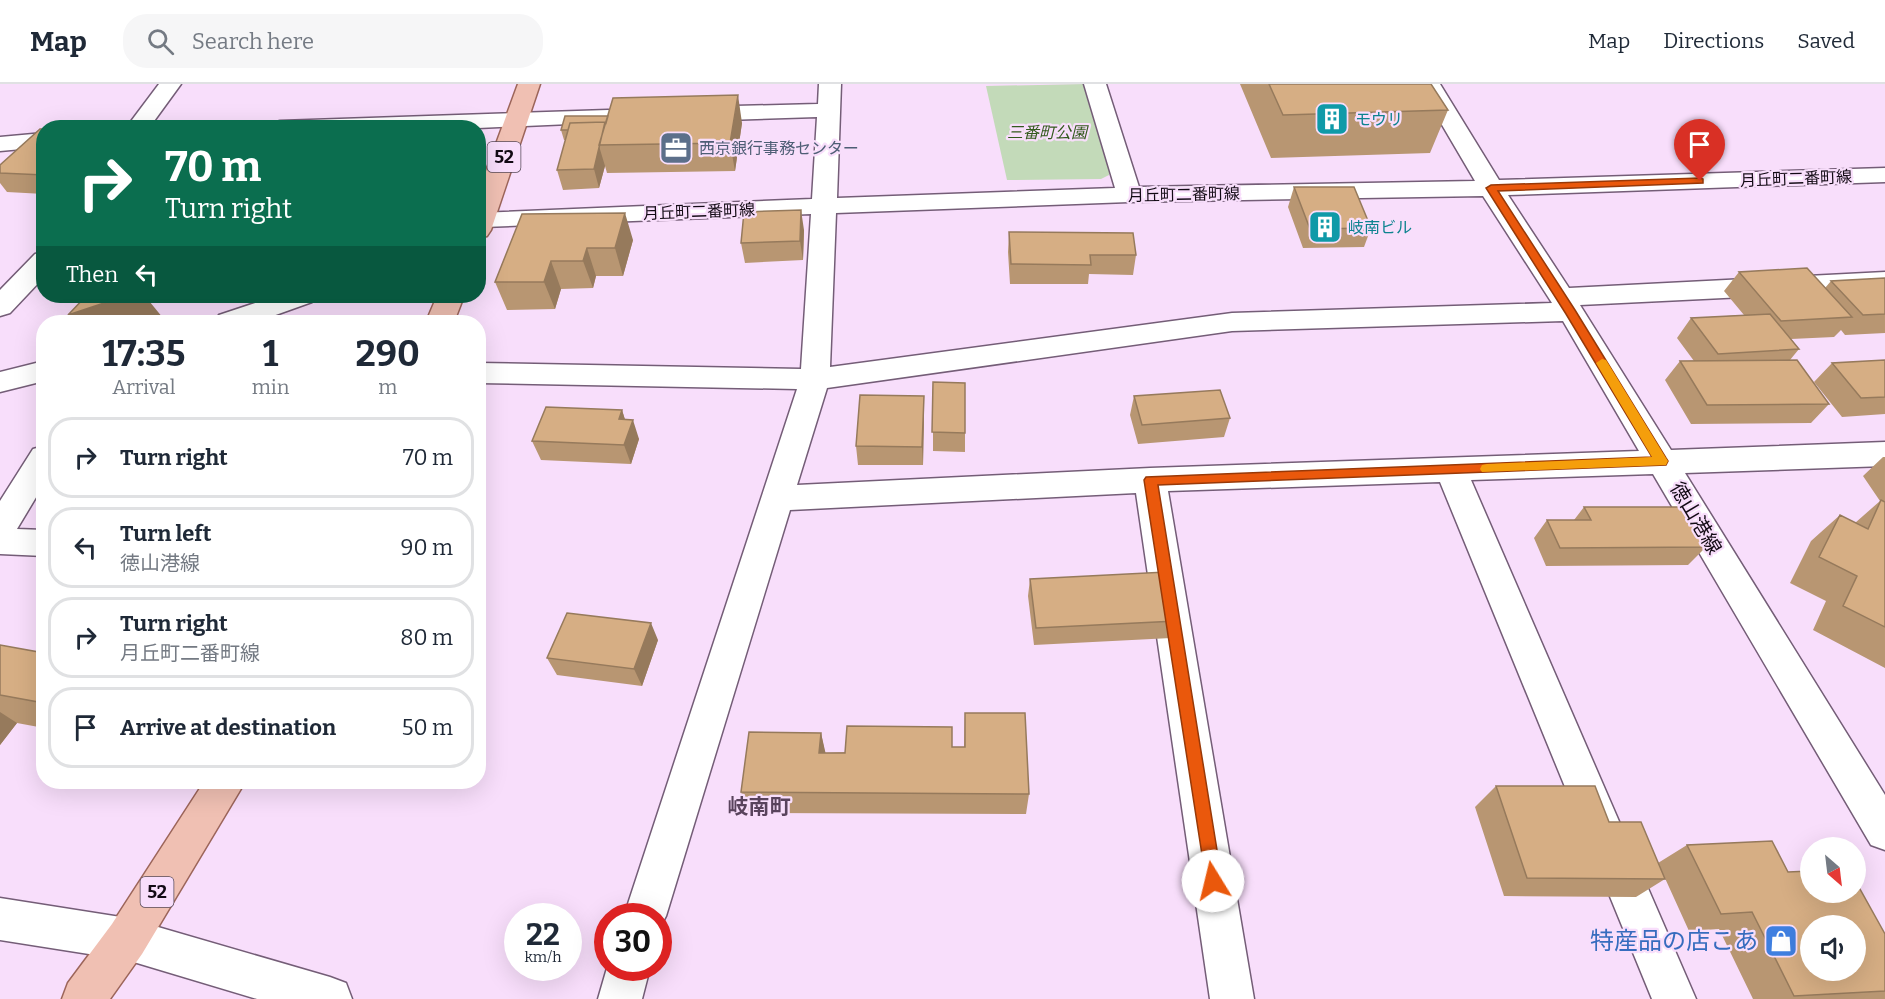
<!DOCTYPE html>
<meta charset="utf-8">
<style>
body{margin:0;font-family:Bitter,"Noto Sans JP",serif;background:#f6f6f7;color:#1f2937;height:100vh;display:flex;flex-direction:column;font-size:22px;white-space:nowrap}
*{box-sizing:border-box;margin:0}
p{font-size:20px;color:#747a83}
.icon{flex:none;width:33px;height:33px;fill:none;stroke:currentColor;stroke-width:2;stroke-linecap:round;stroke-linejoin:round}
.map{position:relative;flex:1;overflow:hidden}
.sheet{position:absolute;left:36px;top:231px;width:450px;height:474px;display:flex;flex-direction:column;background:#fff;border-radius:24px;box-shadow:0 6px 24px #0002}
.sheet>*{flex:none}
.banner{position:absolute;left:36px;top:36px;width:450px;height:183px;border-radius:24px;box-shadow:0 6px 24px #0002;background:#0b6e4f;color:#fff;overflow:hidden}
.needle{width:39px;rotate:152deg}
.buttons{position:absolute;left:1800px;top:753px;display:grid;gap:12px}
.buttons a{display:grid;place-items:center;width:66px;height:66px;border-radius:50%;background:#fff;box-shadow:0 6px 24px #0002;font-size:30px}
.speed{position:absolute;left:504px;top:819px;display:flex;gap:12px;font-size:30px;font-weight:700;text-align:center}
.speed>*{display:grid;place-content:center;width:78px;height:78px;border-radius:50%;background:#fff;box-shadow:0 6px 24px #0002;line-height:1}
.speed small{font-size:15px;font-weight:400}
.speed .limit{border:9px solid #d22;background:#fff;color:#111}
.pin{position:absolute;display:grid;place-items:center;width:51px;height:51px;color:#fff;margin:-62px -26px;border-radius:50% 50% 50% 0;rotate:-45deg;box-shadow:0 0 6px #0007}
.pin .icon{rotate:45deg}
.me{position:absolute;width:66px;margin:-33px;rotate:351deg;stroke-linejoin:round;filter:drop-shadow(0 0 4px #0008)}
.turn{display:flex;align-items:center;gap:21px;height:126px;padding:0 30px;font-size:27px}
.turn .icon{width:78px;height:78px;stroke-width:2.5}
.turn b{display:block;font-size:42px;line-height:51px}
.then{display:flex;align-items:center;height:57px;padding:0 30px;background:#0003;gap:12px;font-size:22px}
.eta{display:flex;justify-content:space-evenly;align-items:center;height:102px;text-align:center}
.eta b{font-size:36px;font-weight:700;line-height:42px}
ul{padding:0;list-style:none}
li{display:flex;align-items:center;gap:18px;height:81px;margin:0 12px 9px;padding:0 18px;border:3px solid #e0e1e3;border-radius:24px}
li div{flex:1}
li b{display:block;font-size:22px}
li em{font-style:normal}
header{display:flex;align-items:center;gap:36px;box-sizing:border-box;height:84px;padding:0 30px;background:#fff;border-bottom:2px solid #e0e1e3}
header strong{font-size:28px}
nav{display:flex;gap:33px;margin-inline-start:auto;font-size:21px}
.search{width:420px;height:54px;background:#f6f6f7;display:flex;align-items:center;gap:15px;box-sizing:border-box;padding:0 21px;border-radius:24px;color:#747a83;font-size:22px}
.map>svg:first-child{display:block}
</style>
<header>
<strong>Map</strong>
<div class="search"><svg class="icon" aria-label="search" viewBox="0 0 24 24"><circle cx="10" cy="10" r="6"/><path d="M15 15l6 6"/></svg>Search here</div>
<nav><a>Map</a><a>Directions</a><a>Saved</a></nav>
</header>
<div class="map">
<svg width="1885" height="915" viewBox="0 0 1885 915">
<rect width="100%" height="100%" fill="#f8defb"/>
<path fill="#c3dab9" d="M 1085,0 L 1109,81 L 1109,91 L 1101,95 L 1007,96 L 986,2 Z"/>
<g fill="none" stroke-linecap="round" stroke-linejoin="round">
<g stroke="#745d77" stroke-width="3">
<path id="minor" d="M 159,0 L 181,0 L 149,44 L 126,44 Z
M 819,0 L 841,0 L 837,114 L 1115,104 L 1084,0 L 1106,0 L 1139,103 L 1475,97 L 1418,0 L 1440,0 L 1499,96 L 1885,84 L 1885,98 L 1508,111 L 1569,204 L 1885,188 L 1885,206 L 1580,221 L 1671,366 L 1885,358 L 1885,382 L 1685,389 L 1885,711 L 1885,766 L 1871,761 L 1653,390 L 1471,396 L 1696,915 L 1652,915 L 1440,398 L 1168,407 L 1254,915 L 1210,915 L 1136,409 L 790,426 L 666,832 L 658,847 L 658,832 L 624,832 L 797,305 L 478,299 L 478,279 L 801,285 L 811,130 L 484,143 L 478,141 L 478,129 L 812,115 L 817,33 L 696,37 L 688,35 L 685,30 L 688,25 L 696,23 L 818,20 ZM 1483,112 L 1552,219 L 1232,229 L 830,283 L 836,129 L 1129,118 ZM 1563,237 L 1639,367 L 1150,384 L 797,401 L 827,304 L 1232,247 Z
M 608,26 L 616,28 L 619,33 L 616,38 L 478,44 L 269,44 L 272,39 L 280,37 Z
M 44,49 L 44,63 L 0,67 L 0,53 Z
M 44,168 L 44,193 L 10,229 L 0,232 L 0,206 L 35,170 Z
M 276,212 L 316,212 L 312,218 L 256,238 L 215,238 L 219,231 Z
M 44,277 L 44,297 L 0,308 L 0,288 Z
M 44,362 L 44,400 L 17,445 L 44,446 L 44,472 L 0,470 L 0,417 L 33,365 Z
M 0,814 L 127,834 L 330,893 L 346,899 L 352,915 L 257,915 L 127,876 L 0,856 Z
M 607,884 L 650,884 L 642,915 L 598,915 Z"/>
</g>
<g stroke="#9c655a" stroke-width="3">
<path id="major" d="M 518,0 L 540,0 L 491,146 L 487,152 L 478,154 L 478,109 Z
M 437,212 L 464,212 L 454,238 L 426,238 Z
M 204,698 L 245,698 L 142,870 L 110,915 L 62,915 L 68,899 L 112,840 Z"/>
</g>
<use href="#minor" fill="#fff" fill-rule="evenodd"/>
<use href="#major" fill="#f0c0b3" fill-rule="evenodd"/>
</g>
<path fill="#b89672" d="M 1240,0 L 1431,0 L 1448,26 L 1430,69 L 1271,74 Z
M 742,39 L 735,87 L 607,89 L 605,82 L 599,104 L 563,106 L 557,86 L 566,56 L 564,56 L 561,46 Z
M 44,45 L 44,110 L 7,108 L 0,99 L 0,81 Z
M 1294,103 L 1371,144 L 1364,163 L 1303,164 L 1288,123 Z
M 522,130 L 633,156 L 623,192 L 596,192 L 593,204 L 561,205 L 555,225 L 507,226 L 495,198 Z
M 804,146 L 803,176 L 745,179 L 741,159 Z
M 1009,148 L 1136,171 L 1133,191 L 1089,190 L 1088,200 L 1010,200 L 1008,168 Z
M 1739,188 L 1825,204 L 1831,197 L 1885,194 L 1885,249 L 1845,251 L 1841,246 L 1834,253 L 1791,255 L 1799,265 L 1790,276 L 1829,320 L 1811,339 L 1691,340 L 1665,296 L 1680,277 L 1694,277 L 1677,254 L 1691,234 L 1744,231 L 1724,207 Z
M 1885,276 L 1885,330 L 1842,333 L 1814,298 L 1832,279 Z
M 933,298 L 965,349 L 965,368 L 933,367 Z
M 924,312 L 923,381 L 858,381 L 856,362 Z
M 1134,312 L 1230,334 L 1224,353 L 1138,360 L 1130,331 Z
M 622,326 L 625,336 L 639,355 L 631,380 L 541,376 L 532,357 Z
M 1883,373 L 1885,373 L 1885,584 L 1813,546 L 1826,517 L 1790,499 L 1811,457 L 1840,431 L 1855,439 L 1880,417 L 1863,392 Z
M 1584,423 L 1706,463 L 1688,481 L 1546,482 L 1534,454 L 1547,436 L 1574,436 Z
M 1030,495 L 1176,537 L 1171,554 L 1034,561 L 1028,512 Z
M 658,556 L 642,602 L 557,591 L 547,574 Z
M 0,561 L 44,569 L 44,644 L 17,639 L 0,661 Z
M 965,629 L 1029,710 L 1026,730 L 749,729 L 741,708 L 821,649 L 825,669 L 964,663 Z
M 1496,702 L 1609,738 L 1658,779 L 1687,761 L 1788,788 L 1885,850 L 1885,915 L 1753,915 L 1719,845 L 1689,847 L 1664,792 L 1665,795 L 1636,813 L 1504,812 L 1475,723 Z"/>
<path fill="#967a5c" d="M 738,11 L 742,39 L 735,87 L 730,59 Z
M 599,62 L 605,82 L 599,104 L 594,85 Z
M 801,126 L 804,146 L 803,176 L 800,157 Z
M 625,129 L 633,156 L 623,192 L 615,164 Z
M 587,164 L 596,192 L 593,204 L 583,177 Z
M 551,177 L 561,205 L 555,225 L 544,198 Z
M 125,212 L 145,212 L 163,234 L 149,238 L 74,238 L 68,231 Z
M 924,312 L 924,331 L 923,381 L 922,363 Z
M 622,326 L 628,345 L 619,335 Z
M 633,336 L 639,355 L 631,380 L 624,361 Z
M 651,539 L 658,556 L 642,602 L 634,585 Z
M 0,628 L 17,639 L 0,661 Z
M 821,649 L 826,671 L 819,669 Z"/>
<path fill="#d6ae84" stroke="#967a5c" stroke-width="1.5" fill-rule="evenodd" d="M 1269,0 L 1431,0 L 1448,26 L 1283,31 Z
M 738,11 L 730,59 L 599,61 L 613,14 Z
M 565,32 L 608,32 L 606,39 L 605,38 L 570,39 L 568,46 L 561,46 Z
M 605,38 L 594,85 L 557,86 L 570,39 Z
M 40,45 L 44,45 L 44,91 L 0,89 L 0,81 Z
M 1294,103 L 1354,103 L 1371,144 L 1310,145 Z
M 801,126 L 800,157 L 741,159 L 744,128 Z
M 625,129 L 615,164 L 587,164 L 583,177 L 551,177 L 544,198 L 495,198 L 522,130 Z
M 1009,148 L 1133,149 L 1136,171 L 1090,171 L 1091,181 L 1011,180 Z
M 1807,184 L 1852,233 L 1781,237 L 1739,188 Z
M 1885,194 L 1885,230 L 1863,231 L 1831,197 Z
M 86,212 L 125,212 L 68,231 Z
M 1770,230 L 1799,265 L 1718,270 L 1691,234 Z
M 1797,276 L 1829,320 L 1707,321 L 1680,277 Z
M 1885,276 L 1885,313 L 1861,314 L 1832,279 Z
M 933,298 L 965,299 L 965,349 L 932,348 Z
M 1220,306 L 1230,334 L 1142,341 L 1134,312 Z
M 860,311 L 924,312 L 922,363 L 856,362 Z
M 546,323 L 622,326 L 619,335 L 633,336 L 624,361 L 532,357 Z
M 1881,416 L 1885,418 L 1885,543 L 1843,522 L 1857,492 L 1819,473 L 1840,431 L 1868,445 Z
M 1584,423 L 1684,423 L 1706,463 L 1560,464 L 1547,436 L 1591,436 Z
M 1166,488 L 1176,537 L 1036,544 L 1030,495 Z
M 567,529 L 651,539 L 634,585 L 547,574 Z
M 0,561 L 44,569 L 44,619 L 0,611 Z
M 965,629 L 1025,629 L 1029,710 L 741,708 L 749,648 L 821,649 L 819,669 L 845,669 L 847,642 L 952,643 L 952,663 L 965,663 Z
M 1496,702 L 1595,702 L 1609,738 L 1641,738 L 1665,795 L 1527,794 Z
M 1772,757 L 1788,788 L 1810,787 L 1810,808 L 1856,808 L 1856,798 L 1885,850 L 1885,907 L 1794,912 L 1752,828 L 1721,830 L 1687,761 ZM 1810,842 L 1856,842 L 1856,886 L 1810,886 Z"/>
<path fill="#ea580c" stroke="#983908" stroke-width="1.5" d="M 1700,94 L 1703,95 L 1703,99 L 1498,107 L 1575,226 L 1666,374 L 1668,377 L 1666,381 L 1158,401 L 1222,797 L 1219,803 L 1213,806 L 1207,803 L 1144,396 L 1146,393 L 1652,373 L 1566,230 L 1486,104 L 1491,101 Z"/>
<path fill="#f59e0b" d="M 1602,275 L 1606,276 L 1666,374 L 1668,377 L 1666,381 L 1482,388 L 1480,385 L 1482,381 L 1487,380 L 1652,373 L 1596,279 Z"/>
<defs>
<g id="building-square" transform="scale(1.725)"><rect x="-9" y="-9" width="18" height="18" rx="4" fill="#0f9aa8" stroke="#f8defb"/><path d="M-4-6H4V6H1V3H-1V6H-4ZM-2.5-4.3h1.7v1.8h-1.7ZM.8-4.3h1.7v1.8H.8ZM-2.5-1h1.7V.8h-1.7ZM.8-1h1.7V.8H.8Z" fill="#fff"/></g>
<g id="office-square" transform="scale(1.725)"><rect x="-9" y="-9" width="18" height="18" rx="4" fill="#5c6f8a" stroke="#f8defb"/><path d="M-6-3h4V-5.5h4V-3h4V5H-6ZM-1-4.5V-3h2v-1.5ZM-6 0V1H6V0Z" fill="#fff"/></g>
<g id="shop-square" transform="scale(1.725)"><rect x="-9" y="-9" width="18" height="18" rx="4" fill="#3f7fe0" stroke="#f8defb"/><path d="M-5-2.5h2.3a2.7 3.5 0 0 1 5.4 0H5L5.5 6h-11ZM-1.5-2.5h3a1.5 2.3 0 0 0-3 0Z" fill="#fff"/></g>
</defs>
<g fill-rule="evenodd">
<use href="#building-square" x="1332" y="35"/>
<use href="#office-square" x="676" y="64"/>
<use href="#building-square" x="1325" y="143"/>
<use href="#shop-square" x="1781" y="857"/>
</g>
<g text-anchor="middle" stroke-width="4.5" stroke-linejoin="round" paint-order="stroke">
<g font-size="16" fill="#0d838f" stroke="#f8defb" text-anchor="start">
<text x="1355" y="41">モウリ</text>
<text x="1348" y="149">岐南ビル</text>
</g>
<g font-size="16" font-style="italic" fill="#325a1c" stroke="#f8defb">
<text x="1047" y="54">三番町公園</text>
</g>
<g font-size="16" fill="#4e5e75" stroke="#f8defb" text-anchor="start">
<text x="699" y="70">西京銀行事務センター</text>
</g>
<g font-size="16" fill="#120a14" stroke="#f8defb">
<text transform="translate(1796 94) rotate(-2)" y="6">月丘町二番町線</text>
<text transform="translate(1184 110) rotate(-1)" y="6">月丘町二番町線</text>
<text transform="translate(699 127) rotate(-2)" y="6">月丘町二番町線</text>
</g>
<g fill="#f8defb" stroke="#574a59" stroke-width="1.5">
<rect x="487.5" y="58" width="33" height="30" rx="4.5"/>
<rect x="140.5" y="793" width="33" height="30" rx="4.5"/>
</g>
<g font-size="18" font-weight="bold" fill="#120a14">
<text x="504" y="79">52</text>
<text x="157" y="814">52</text>
</g>
<g font-size="20" fill="#120a14" stroke="#f8defb">
<text transform="translate(1696 434) rotate(59)" y="7">徳山港線</text>
</g>
<g font-size="21" font-weight="bold" fill="#59435c" stroke="#f8defb">
<text x="759" y="730">岐南町</text>
</g>
<g font-size="24" fill="#366cbe" stroke="#f8defb" text-anchor="end">
<text x="1758" y="865">特産品の店こあ</text>
</g>
</g>
</svg>
<div class="buttons">
<a><svg class="needle" viewBox="-14 -14 28 28"><path d="M0-13l5 13h-10z" fill="#e53935"/><path d="M0 13l5-13h-10z" fill="#747a83"/></svg></a>
<a><svg class="icon" aria-label="sound" viewBox="0 0 24 24"><path d="M4 9h4l5-4v14l-5-4H4zM17 9q2 3 0 6"/></svg></a>
</div>
<div class="speed"><div>22<small>km/h</small></div><div class="limit">30</div></div>
<div class="pin" style="left:1700px;top:97px;background:#d93025"><svg class="icon" aria-label="arrive" viewBox="0 0 24 24"><path d="M6 21V4h12l-3 4 3 4H6"/></svg></div>
<svg class="me" style="left:1213px;top:797px" viewBox="-20 -20 40 40"><circle r="19" fill="#fff"/><path d="M0-13L10 11 0 6-10 11z" fill="#ea580c"/></svg>
<div class="banner">
<div class="turn"><svg class="icon" aria-label="right" viewBox="0 0 24 24"><path d="M7 20v-9h11M14 6l5 5-5 5"/></svg><div><b>70 m</b>Turn right</div></div>
<div class="then">Then<svg class="icon" aria-label="left" viewBox="0 0 24 24"><path d="M17 20v-9H6M10 6l-5 5 5 5"/></svg></div>
</div>
<section class="sheet">
<div class="eta">
<div><b>17:35</b><p>Arrival</p></div>
<div><b>1</b><p>min</p></div>
<div><b>290</b><p>m</p></div>
</div>
<ul>
<li><svg class="icon" aria-label="right" viewBox="0 0 24 24"><path d="M7 20v-9h11M14 6l5 5-5 5"/></svg><div><b>Turn right</b></div><em>70 m</em></li>
<li><svg class="icon" aria-label="left" viewBox="0 0 24 24"><path d="M17 20v-9H6M10 6l-5 5 5 5"/></svg><div><b>Turn left</b><p>徳山港線</p></div><em>90 m</em></li>
<li><svg class="icon" aria-label="right" viewBox="0 0 24 24"><path d="M7 20v-9h11M14 6l5 5-5 5"/></svg><div><b>Turn right</b><p>月丘町二番町線</p></div><em>80 m</em></li>
<li><svg class="icon" aria-label="arrive" viewBox="0 0 24 24"><path d="M6 21V4h12l-3 4 3 4H6"/></svg><div><b>Arrive at destination</b></div><em>50 m</em></li>
</ul>
</section>
</div>
